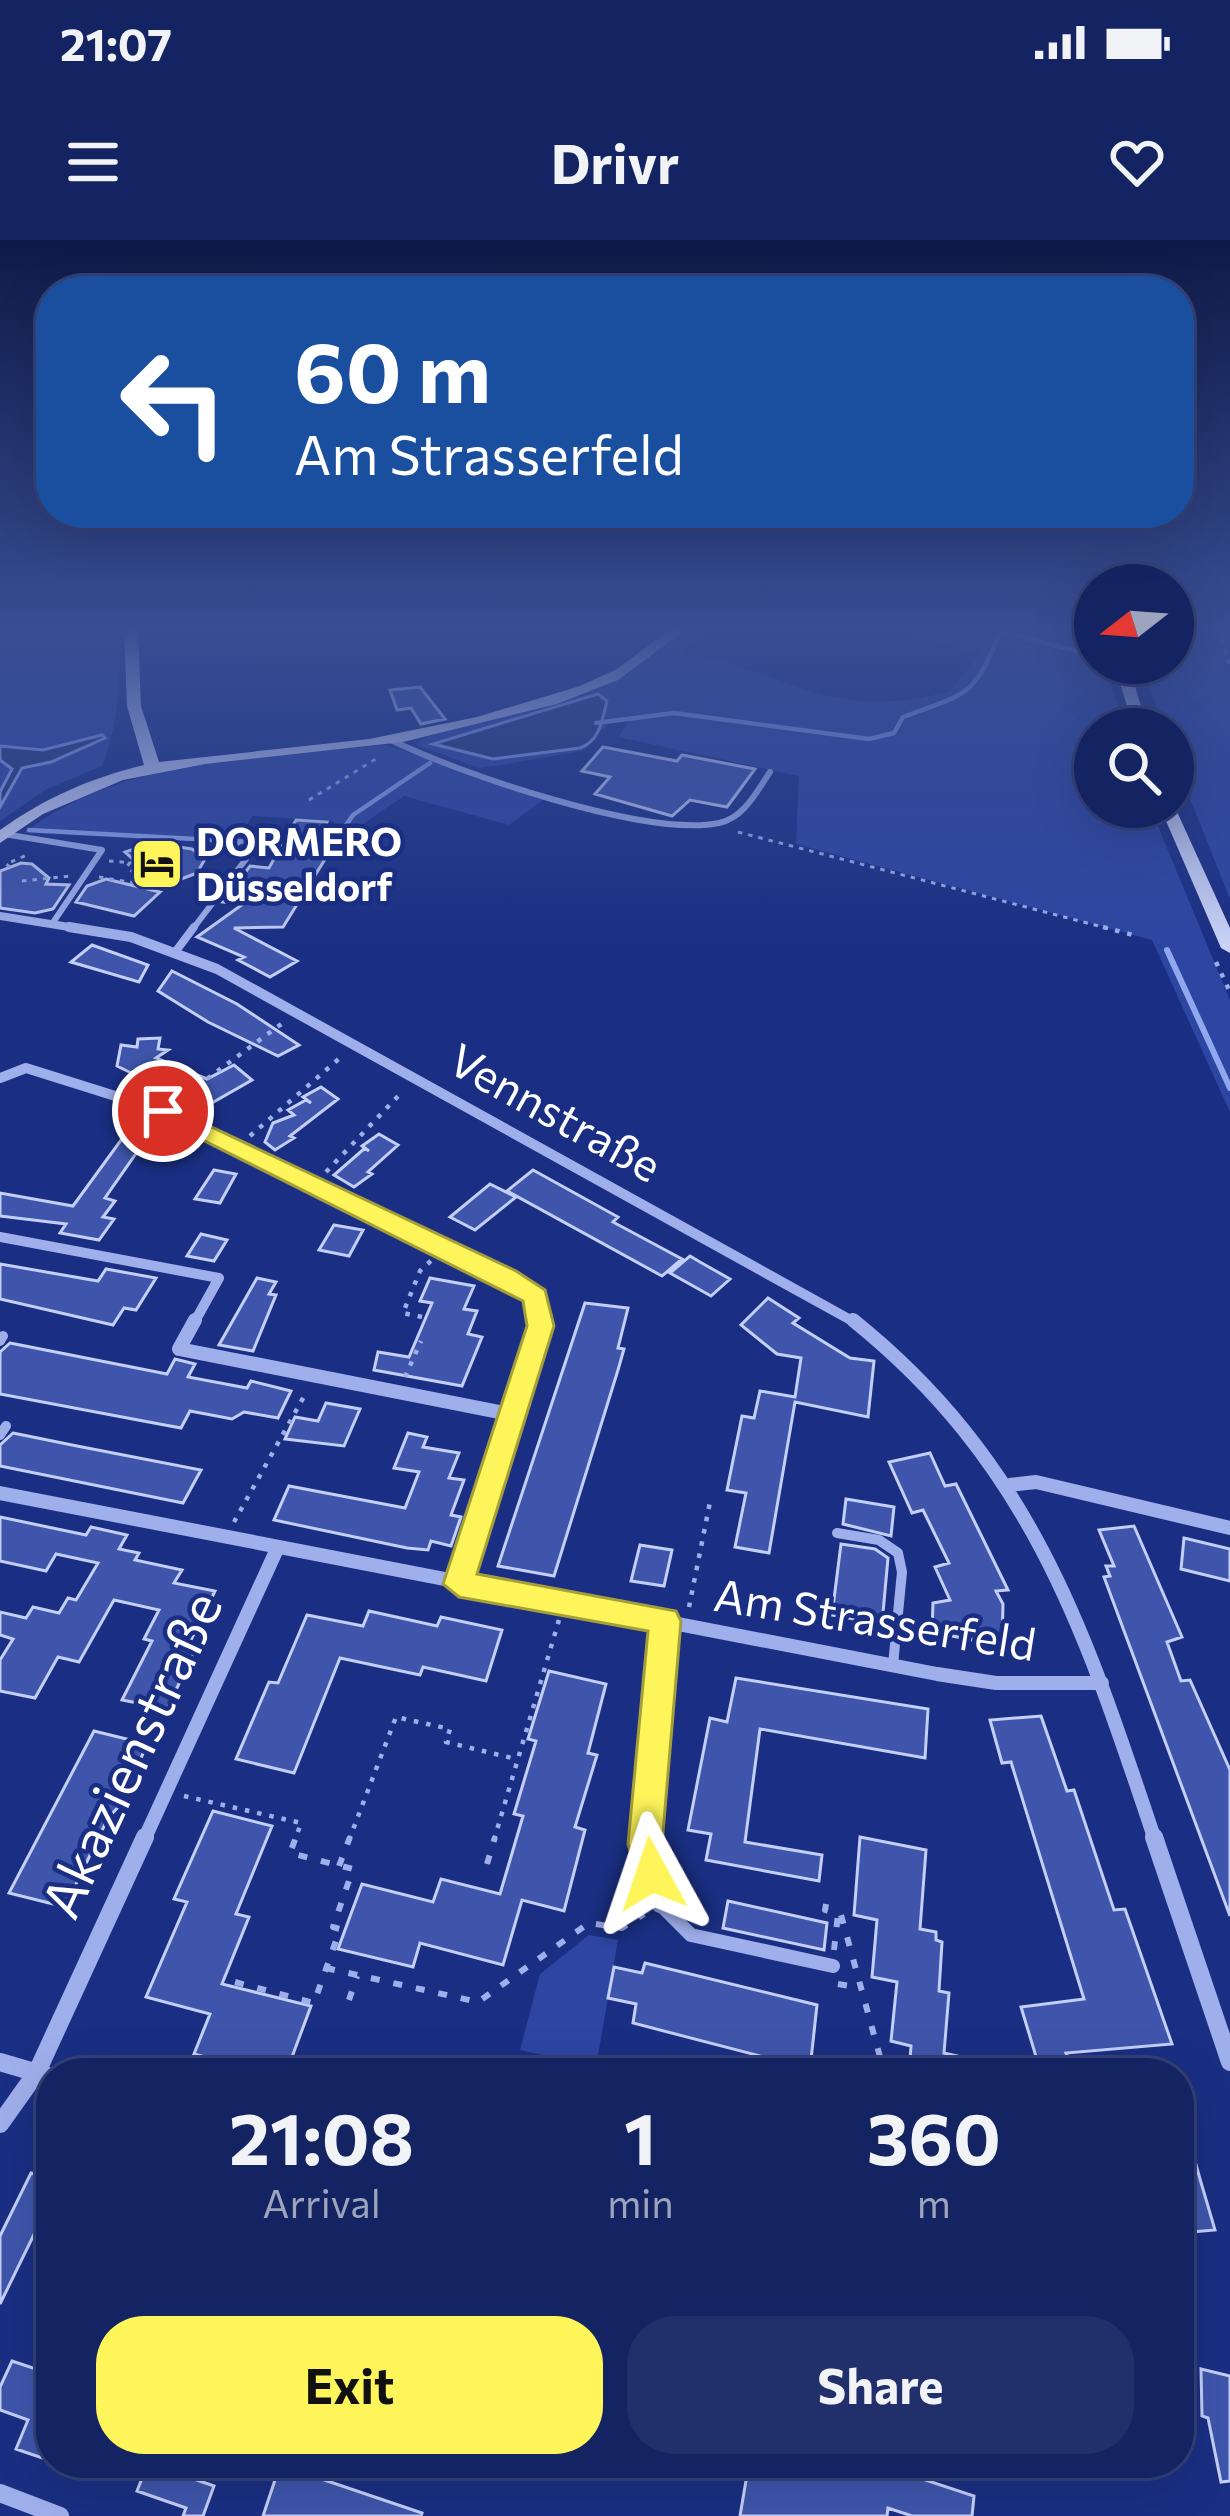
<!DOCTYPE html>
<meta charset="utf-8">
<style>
body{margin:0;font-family:Commissioner,sans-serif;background:#212f6b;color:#f1f3f6;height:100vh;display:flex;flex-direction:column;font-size:45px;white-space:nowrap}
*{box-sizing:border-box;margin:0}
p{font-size:39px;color:#9da4be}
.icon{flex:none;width:66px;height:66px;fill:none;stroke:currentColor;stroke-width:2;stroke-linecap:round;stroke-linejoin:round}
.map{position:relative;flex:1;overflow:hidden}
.panel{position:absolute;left:36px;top:1818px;width:1158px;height:420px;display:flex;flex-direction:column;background:#142362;border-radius:48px;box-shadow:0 12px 48px #0002,0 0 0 3px #334077}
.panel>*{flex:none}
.hud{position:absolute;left:36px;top:36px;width:1158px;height:252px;border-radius:48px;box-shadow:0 12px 48px #0002,0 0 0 3px #334077;background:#1a4fa0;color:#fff;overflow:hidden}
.needle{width:78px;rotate:253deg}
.controls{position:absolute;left:1074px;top:324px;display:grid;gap:24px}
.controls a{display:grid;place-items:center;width:120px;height:120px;border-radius:50%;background:#142362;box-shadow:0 12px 48px #0002,0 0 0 3px #334077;font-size:60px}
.pin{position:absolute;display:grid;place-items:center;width:102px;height:102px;color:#fff;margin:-51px;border:6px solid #fff;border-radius:50%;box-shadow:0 3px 12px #0007}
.me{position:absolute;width:132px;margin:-66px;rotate:355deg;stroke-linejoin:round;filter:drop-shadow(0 0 9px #0008)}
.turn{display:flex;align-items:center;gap:42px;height:252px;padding:0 60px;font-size:54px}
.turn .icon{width:156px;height:156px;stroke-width:2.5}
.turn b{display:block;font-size:84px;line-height:102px}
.eta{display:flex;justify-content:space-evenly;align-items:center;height:204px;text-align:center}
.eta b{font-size:72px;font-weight:700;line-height:84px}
.button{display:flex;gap:24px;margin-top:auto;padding:24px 60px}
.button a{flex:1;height:138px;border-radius:48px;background:#fef55a;color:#111;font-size:48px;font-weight:700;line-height:138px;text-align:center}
.button a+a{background:#212f6b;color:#f1f3f6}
.status{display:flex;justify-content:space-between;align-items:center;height:84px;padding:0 60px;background:#142362;direction:ltr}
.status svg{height:33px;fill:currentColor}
header{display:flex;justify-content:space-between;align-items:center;height:156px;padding:0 60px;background:#142362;font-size:54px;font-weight:700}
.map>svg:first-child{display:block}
</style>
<div class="status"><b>21:07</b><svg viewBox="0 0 49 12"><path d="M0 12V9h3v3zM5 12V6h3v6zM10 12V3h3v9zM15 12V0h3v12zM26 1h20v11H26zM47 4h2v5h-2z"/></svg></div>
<header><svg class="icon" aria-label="menu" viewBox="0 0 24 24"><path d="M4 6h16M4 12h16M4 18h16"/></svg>Drivr<svg class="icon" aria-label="heart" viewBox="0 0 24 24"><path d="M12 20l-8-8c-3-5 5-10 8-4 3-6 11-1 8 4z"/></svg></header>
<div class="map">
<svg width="1230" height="2276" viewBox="0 0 1230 2276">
<rect width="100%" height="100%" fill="#1a2f83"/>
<path fill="#2d46a2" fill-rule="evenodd" d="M 0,389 L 120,389 C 120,435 120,483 102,526 L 45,550 L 0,581 Z
M 686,389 L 709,389 L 683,412 C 793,434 831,483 951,451 L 980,413 L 884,389 L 1095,389 L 1095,423 L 1105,423 L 1124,489 L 1095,489 L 1095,567 L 1150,567 L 1230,760 L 1230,872 L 1152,700 L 796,604 L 799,536 L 618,497 L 632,478 L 611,481 L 582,511 L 501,525 L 480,528 L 416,505 L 423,498 L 604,445 ZM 598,454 L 607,462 L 597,496 L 585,507 L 493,519 L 435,506 Z
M 1173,389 L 1230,389 L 1230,659 L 1173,516 L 1173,489 L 1164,489 L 1141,423 L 1173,423 Z
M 385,505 L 547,557 L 509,585 L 404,556 L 357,588 L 337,616 L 248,609 L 250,604 L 24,593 C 124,516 265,517 385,505 ZM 252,576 L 333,581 L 334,582 L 323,602 L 240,598 Z
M 589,1695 L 618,1700 L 596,1827 L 520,1810 L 540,1734 Z"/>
<path fill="#263675" stroke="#91a7ee" stroke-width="3" d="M 598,454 L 607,461 C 602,480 600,501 580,508 L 493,519 L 433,504 Z
M 102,495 L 105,498 L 51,522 L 22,528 L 0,567 L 0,552 L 12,529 L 0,520 L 0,506 L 43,510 Z"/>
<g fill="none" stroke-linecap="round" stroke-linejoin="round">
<path stroke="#91a7ee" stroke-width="4.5" d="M 596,483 L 674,473 L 869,499 L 894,493 L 903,477 C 967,453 974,458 1000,392 L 1078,411 L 1084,409 L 1081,389
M 29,590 L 291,604
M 312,605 L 334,603 L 353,575 L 430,523"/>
<path stroke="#91a7ee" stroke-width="6" d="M 1167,710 L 1230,848"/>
</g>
<path fill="#3e55ab" stroke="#c4cff8" stroke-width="3" d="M 420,447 L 445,479 L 421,484 L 411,468 L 397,470 L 390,450 Z
M 603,507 L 677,521 L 682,515 L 755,529 L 727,567 L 690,560 L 672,576 L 595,554 L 610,537 L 582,531 Z
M 296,580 L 327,582 L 314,615 L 327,616 L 283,687 L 234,688 L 297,721 L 270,737 L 238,720 L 244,717 L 197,697 L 243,664 L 223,662 L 250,626 L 269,628 Z
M 151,603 L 192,609 L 205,619 L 197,633 L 163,646 L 125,612 Z
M 21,623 L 32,624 L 49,638 L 46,644 L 69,645 L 53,669 L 35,673 L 0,668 L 0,631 Z
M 106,639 L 160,652 L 134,676 L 76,662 L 87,646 Z
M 92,705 L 148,725 L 139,742 L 71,722 Z
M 172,731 L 237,764 L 299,805 L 278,816 L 208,782 L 158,751 Z
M 160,798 L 158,809 L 168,810 L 156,818 L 207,839 L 234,825 L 252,840 L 203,868 L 117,826 L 121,805 L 137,807 L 138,799 Z
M 321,847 L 338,859 L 290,896 L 294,898 L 275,910 L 265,902 L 273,883 L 294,875 L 288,870 L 306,860 L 311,863 L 303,857 Z
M 140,874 L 168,884 L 153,907 L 142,905 L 105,958 L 115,961 L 103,977 L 114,979 L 99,1000 L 60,993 L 66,984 L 0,976 L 0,953 L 73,966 Z
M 379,894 L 398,905 L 368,932 L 372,934 L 354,947 L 334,935 L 365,908 L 369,911 L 362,906 Z
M 214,930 L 236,934 L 220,963 L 195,959 Z
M 533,930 L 618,977 L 613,982 L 682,1019 L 662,1036 L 507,951 Z
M 490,944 L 516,957 L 475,990 L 450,977 Z
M 334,985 L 363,990 L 349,1016 L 319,1010 Z
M 201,994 L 227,1000 L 214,1021 L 187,1016 Z
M 690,1016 L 700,1022 L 730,1039 L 711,1056 L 670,1033 Z
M 0,1024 L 98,1041 L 106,1029 L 156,1038 L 136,1070 L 124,1068 L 113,1085 L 0,1059 Z
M 257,1038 L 276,1042 L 269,1054 L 276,1055 L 253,1111 L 219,1105 Z
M 430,1038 L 474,1046 L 464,1069 L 477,1071 L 468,1094 L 482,1097 L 462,1146 L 374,1130 L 378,1112 L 409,1117 L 432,1063 L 420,1061 Z
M 768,1058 L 799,1078 L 793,1083 L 850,1118 L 874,1121 L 868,1177 L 795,1162 L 769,1313 L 735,1307 L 746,1253 L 727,1250 L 742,1176 L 754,1178 L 760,1151 L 795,1157 L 801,1118 L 777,1114 L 741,1085 Z
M 585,1063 L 628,1068 L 618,1108 L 624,1109 L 618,1130 L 554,1336 L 498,1326 Z
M 10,1103 L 167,1134 L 175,1119 L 195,1124 L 188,1137 L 247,1148 L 251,1141 L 291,1151 L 278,1178 L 244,1172 L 232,1179 L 190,1171 L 181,1188 L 138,1180 L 0,1154 L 0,1112 Z
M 326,1163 L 360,1169 L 344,1206 L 285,1199 L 295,1177 L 318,1181 Z
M 13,1193 L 77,1206 L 201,1230 L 183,1263 L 0,1226 L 0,1205 Z
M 408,1193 L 427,1197 L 423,1207 L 459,1213 L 449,1238 L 464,1240 L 451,1275 L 461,1277 L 451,1306 L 431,1301 L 428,1310 L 407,1308 L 274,1280 L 289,1246 L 405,1268 L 419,1232 L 394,1228 Z
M 930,1213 L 945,1246 L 956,1244 L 1008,1350 L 996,1351 L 1003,1364 L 1002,1406 L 932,1392 L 933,1363 L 950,1360 L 935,1327 L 949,1323 L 923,1270 L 912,1273 L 889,1222 Z
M 846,1259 L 894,1267 L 891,1296 L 843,1284 Z
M 0,1277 L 86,1295 L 91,1287 L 127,1295 L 119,1309 L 139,1313 L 135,1320 L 182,1330 L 174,1343 L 215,1351 L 187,1408 L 195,1410 L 167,1469 L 122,1460 L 152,1401 L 144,1399 L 159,1370 L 114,1360 L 79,1422 L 58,1417 L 35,1458 L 0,1451 L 0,1420 L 13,1399 L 0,1395 L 0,1372 L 26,1378 L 33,1367 L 59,1373 L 68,1358 L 76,1360 L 98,1323 L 56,1314 L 46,1331 L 0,1321 Z
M 1134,1286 L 1182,1397 L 1167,1402 L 1181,1441 L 1190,1440 L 1230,1530 L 1230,1676 L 1104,1337 L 1110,1336 L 1106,1326 L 1114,1326 L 1099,1290 Z
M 1184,1298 L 1230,1309 L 1230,1341 L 1181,1329 Z
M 841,1304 L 875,1309 L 888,1318 L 882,1384 L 832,1375 Z
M 640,1305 L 672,1310 L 664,1346 L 631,1341 Z
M 369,1371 L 437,1386 L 441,1377 L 502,1390 L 486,1441 L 423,1427 L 420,1435 L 340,1418 L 294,1533 L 236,1519 L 269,1442 L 278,1443 L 307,1375 L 363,1386 Z
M 549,1431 L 606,1444 L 588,1513 L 597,1515 L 575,1587 L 585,1590 L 564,1671 L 522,1660 L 503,1725 L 420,1703 L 413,1727 L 338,1709 L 362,1644 L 433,1662 L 441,1639 L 500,1654 L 523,1576 L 514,1574 L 536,1501 L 528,1499 Z
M 736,1438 L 928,1469 L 925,1518 L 760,1489 L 745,1602 L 822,1615 L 819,1641 L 706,1620 L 711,1594 L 688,1590 L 710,1478 L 727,1482 Z
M 1041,1476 L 1067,1551 L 1074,1550 L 1114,1670 L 1125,1669 L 1172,1804 L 1066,1813 L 1074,1833 L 1041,1833 L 1021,1767 L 1084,1759 L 1011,1522 L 1002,1523 L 990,1480 Z
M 94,1491 L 147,1504 L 122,1563 L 108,1578 L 65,1667 L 9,1653 Z
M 213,1571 L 272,1586 L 236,1674 L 249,1677 L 222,1744 L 311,1766 L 286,1833 L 265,1833 L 194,1814 L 210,1774 L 146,1757 L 187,1662 L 174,1659 Z
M 860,1597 L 926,1610 L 920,1689 L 936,1692 L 936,1700 L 942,1702 L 939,1751 L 949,1753 L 944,1813 L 995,1825 L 994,1833 L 909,1833 L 911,1806 L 891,1801 L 897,1742 L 872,1737 L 877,1680 L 854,1675 Z
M 728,1661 L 827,1683 L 824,1710 L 723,1688 Z
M 645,1723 L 817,1765 L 810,1829 L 633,1783 L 636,1764 L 608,1758 L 614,1727 L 642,1733 Z
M 1185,1885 L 1200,1939 L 1215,1990 L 1179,1993 L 1179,1886 Z
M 31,1933 L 51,1939 L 51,1979 L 43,1976 L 0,2064 L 0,1996 Z
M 12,2121 L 51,2134 L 51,2221 L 16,2209 L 28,2180 L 0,2170 L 0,2147 Z
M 1201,2129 L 1230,2136 L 1230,2241 L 1221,2242 L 1208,2178 L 1202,2176 Z
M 148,2223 L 196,2223 L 191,2238 L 214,2246 L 203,2276 L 183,2276 L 186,2268 L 137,2251 Z
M 749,2223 L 893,2223 L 892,2229 L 974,2256 L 972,2276 L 912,2276 L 888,2268 L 887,2276 L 740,2276 Z
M 280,2225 L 422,2273 L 421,2276 L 263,2276 Z"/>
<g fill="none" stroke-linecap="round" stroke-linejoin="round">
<path stroke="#9fafeb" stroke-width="3" stroke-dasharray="4.5 6" stroke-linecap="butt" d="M 1220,389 L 1230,428
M 1173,527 L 1183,556
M 309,560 L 379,517
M 738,592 L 1114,690
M 237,605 L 254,592 L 273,592
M 109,621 L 134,623
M 130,622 L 127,627 L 146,643
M 10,627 L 6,624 L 29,614
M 99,637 L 171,649
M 22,641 L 70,636"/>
<path stroke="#9fafeb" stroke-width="4.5" stroke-dasharray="4.5 8" stroke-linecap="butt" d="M 1103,687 L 1133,695
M 1216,722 L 1230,752
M 177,861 L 284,782
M 250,896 L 341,817
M 326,932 L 401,853
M 422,1077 L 403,1073 L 420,1031 L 434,1018
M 405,1137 L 421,1101
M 234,1282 L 307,1151
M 689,1367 L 711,1257
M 184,1556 L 301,1583 L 295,1600
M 349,1600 L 396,1477 L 450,1489 L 446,1502 L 516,1519
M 494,1600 L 559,1380"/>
<path stroke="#9fafeb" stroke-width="6" stroke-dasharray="9 14" stroke-linecap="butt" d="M 487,1624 L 495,1597
M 339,1626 L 350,1597
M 826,1664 L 825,1670 L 841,1675 L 882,1824
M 834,1710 L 838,1674
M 326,1728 L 478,1762 L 589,1683 L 622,1688 L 644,1674
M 235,1742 L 314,1763 L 340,1689 L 333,1687 L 353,1629 L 290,1613 L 296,1597
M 838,1744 L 862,1748
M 349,1760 L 357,1736"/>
<path stroke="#9fafeb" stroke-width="6" d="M 391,500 C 458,533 647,598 719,583 C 744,578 757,551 770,532
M 4,594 L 102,610 L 54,681
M 192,690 L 246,619"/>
<path stroke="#9fafeb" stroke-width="8" d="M 176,711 L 194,687"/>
<path stroke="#9fafeb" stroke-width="10" d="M 0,1101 L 3,1096
M 0,1195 L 6,1186
M 837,1293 L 879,1300 L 898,1313 L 902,1332 L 893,1425"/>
<path stroke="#9fafeb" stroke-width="14" d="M 660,1664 L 691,1695 L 833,1726"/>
<path stroke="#9fafeb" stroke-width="8" d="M 0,676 L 88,690"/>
<path stroke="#9fafeb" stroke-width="10" d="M 69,687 L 131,697 L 217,729 L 856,1083
M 0,838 L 26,828 L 163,871 L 507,1038 L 536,1056 L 541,1083
M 0,997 L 219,1038 L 194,1083"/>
<path stroke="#9fafeb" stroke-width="14" d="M 195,1080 L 179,1109 L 515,1175
M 853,1080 C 1032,1224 1085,1391 1155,1600
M 1010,1245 L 1036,1242 L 1230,1288
M 0,1253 L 937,1434 L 996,1443 L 1102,1443
M 459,1344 L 540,1080
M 144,1600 L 277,1309
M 645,1600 L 665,1381"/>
<path stroke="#9fafeb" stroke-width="18" d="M 646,1597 L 660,1664
M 1154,1597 L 1230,1822
M 0,1822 L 51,1837
M 0,1884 L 37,1832 L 145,1597
M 0,2253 L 60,2276"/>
<path fill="#cbd4f8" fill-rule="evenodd" d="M 124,389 L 138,389 L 141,466 L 159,522 L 369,499 L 477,477 L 580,446 L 617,429 L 671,389 L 687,389 L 618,440 L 557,464 L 403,502 L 205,524 L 123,540 L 43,574 L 0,603 L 0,590 C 45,558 90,538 144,525 L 127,466 Z
M 1114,423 L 1128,423 L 1148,489 L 1134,489 Z
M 1173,563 L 1230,688 L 1230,713 L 1221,708 L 1160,567 L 1173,567 Z"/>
</g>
<linearGradient id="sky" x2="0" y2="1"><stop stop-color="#0e1a48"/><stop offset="0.55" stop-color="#384d93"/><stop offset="1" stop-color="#384d93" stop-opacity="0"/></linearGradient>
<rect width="1230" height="708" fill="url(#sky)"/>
<path fill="#fef55a" stroke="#a59f3a" stroke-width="3" d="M 163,864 L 516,1031 L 545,1050 L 554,1086 L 477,1334 L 676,1371 L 681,1381 L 662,1604 L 670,1634 L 665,1646 L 652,1651 L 640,1646 L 628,1604 L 648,1391 L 459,1357 L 443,1344 L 527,1086 L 523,1061 L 155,876 L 155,866 Z"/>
<defs>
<g id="hotel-square" transform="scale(2.7)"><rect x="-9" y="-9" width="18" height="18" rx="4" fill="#fef55a" stroke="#1a2f83"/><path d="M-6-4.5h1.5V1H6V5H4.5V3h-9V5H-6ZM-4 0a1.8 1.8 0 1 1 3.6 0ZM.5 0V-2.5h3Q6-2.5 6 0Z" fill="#111"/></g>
</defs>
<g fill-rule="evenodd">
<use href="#hotel-square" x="157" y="624"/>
</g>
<g text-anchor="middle" stroke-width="9" stroke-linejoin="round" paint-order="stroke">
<g font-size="39" font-weight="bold" fill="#fff" stroke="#1a2f83" text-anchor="start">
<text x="196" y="616">DORMERO<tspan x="196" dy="45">Düsseldorf</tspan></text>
</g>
<g font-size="45" fill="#fff" stroke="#1a2f83">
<text transform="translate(555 873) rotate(29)" y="16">Vennstraße</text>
<text transform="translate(875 1380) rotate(9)" y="16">Am Strasserfeld</text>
</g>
<g font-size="54" fill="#fff" stroke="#1a2f83">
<text transform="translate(132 1515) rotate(-65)" y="19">Akazienstraße</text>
</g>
</g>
</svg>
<div class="controls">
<a><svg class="needle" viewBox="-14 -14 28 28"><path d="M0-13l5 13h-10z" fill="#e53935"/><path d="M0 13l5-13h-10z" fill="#9da4be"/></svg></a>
<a><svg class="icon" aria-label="search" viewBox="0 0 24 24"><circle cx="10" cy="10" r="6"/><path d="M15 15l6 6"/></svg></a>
</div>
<div class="pin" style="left:163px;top:871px;background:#d93025"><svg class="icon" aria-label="arrive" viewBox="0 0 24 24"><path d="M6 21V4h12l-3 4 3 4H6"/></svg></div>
<svg class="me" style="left:652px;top:1634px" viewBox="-20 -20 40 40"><path d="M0-17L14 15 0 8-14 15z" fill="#fef55a" stroke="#fff" stroke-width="4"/></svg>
<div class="hud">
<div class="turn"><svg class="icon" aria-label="left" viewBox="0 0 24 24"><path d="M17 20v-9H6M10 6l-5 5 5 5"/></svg><div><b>60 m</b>Am Strasserfeld</div></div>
</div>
<section class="panel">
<div class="eta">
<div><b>21:08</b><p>Arrival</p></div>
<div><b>1</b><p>min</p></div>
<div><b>360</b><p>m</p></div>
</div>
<div class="button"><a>Exit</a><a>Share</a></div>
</section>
</div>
